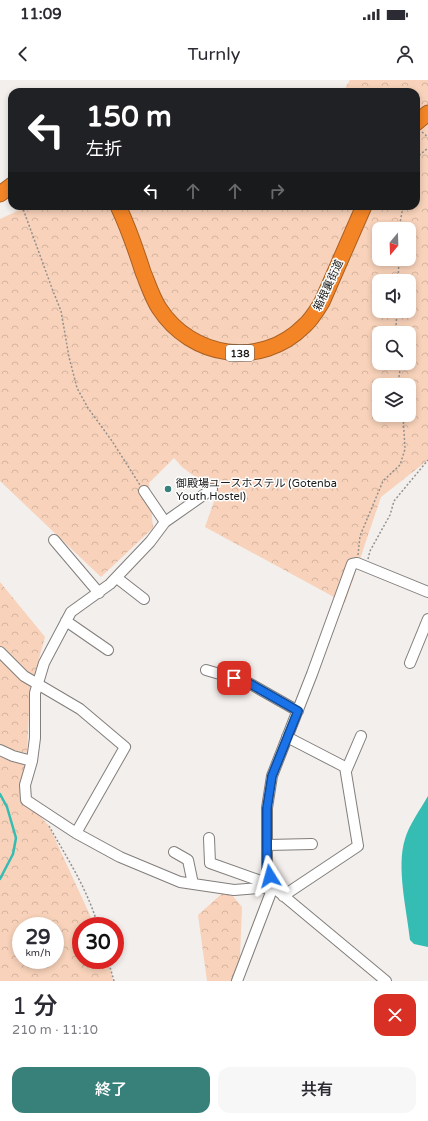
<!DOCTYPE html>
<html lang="ja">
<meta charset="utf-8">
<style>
body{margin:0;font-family:"Varela Round","Noto Sans JP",sans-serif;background:#f7f7f7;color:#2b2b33;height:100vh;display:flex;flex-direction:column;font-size:15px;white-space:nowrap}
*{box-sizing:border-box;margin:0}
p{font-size:13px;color:#7c7c81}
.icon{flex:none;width:22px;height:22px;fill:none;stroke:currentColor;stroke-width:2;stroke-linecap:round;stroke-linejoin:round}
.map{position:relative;height:901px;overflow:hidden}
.side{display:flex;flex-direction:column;background:#fff;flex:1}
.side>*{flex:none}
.top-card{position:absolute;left:8px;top:8px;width:412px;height:122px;border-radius:12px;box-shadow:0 2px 6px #0003;background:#202124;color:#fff;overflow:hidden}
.needle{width:26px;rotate:199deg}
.tools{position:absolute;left:372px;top:142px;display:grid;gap:8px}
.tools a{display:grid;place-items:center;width:44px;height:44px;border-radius:8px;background:#fff;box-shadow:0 2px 6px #0003;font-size:20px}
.speed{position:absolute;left:12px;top:837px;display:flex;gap:8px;font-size:20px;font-weight:700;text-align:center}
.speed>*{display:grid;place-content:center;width:52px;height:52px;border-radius:50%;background:#fff;box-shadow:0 2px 6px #0003;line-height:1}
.speed small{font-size:10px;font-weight:400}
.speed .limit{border:6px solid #d22;background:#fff;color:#111}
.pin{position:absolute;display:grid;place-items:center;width:34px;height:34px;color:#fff;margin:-17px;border-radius:8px;box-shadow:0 2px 6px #0006}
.me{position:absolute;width:44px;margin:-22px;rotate:352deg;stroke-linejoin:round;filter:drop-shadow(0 0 3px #0008)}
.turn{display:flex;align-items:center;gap:14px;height:84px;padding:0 12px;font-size:18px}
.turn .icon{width:52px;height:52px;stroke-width:2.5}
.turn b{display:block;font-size:28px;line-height:34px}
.lanes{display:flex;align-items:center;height:38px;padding:0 12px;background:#0003;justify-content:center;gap:20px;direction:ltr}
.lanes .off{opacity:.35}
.round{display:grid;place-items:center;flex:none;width:42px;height:42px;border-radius:12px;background:#f7f7f7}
.overview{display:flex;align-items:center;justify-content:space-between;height:68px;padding:0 12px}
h1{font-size:24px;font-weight:600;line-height:30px}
.button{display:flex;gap:8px;margin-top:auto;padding:8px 12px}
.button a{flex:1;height:46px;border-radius:12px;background:#38807a;color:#fff;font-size:16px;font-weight:600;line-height:46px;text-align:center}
.button a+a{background:#f7f7f7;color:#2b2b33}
.status{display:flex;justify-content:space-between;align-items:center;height:28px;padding:0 20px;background:#fff;direction:ltr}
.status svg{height:11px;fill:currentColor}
header{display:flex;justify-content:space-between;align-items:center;height:52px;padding:0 12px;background:#fff;font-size:18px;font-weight:600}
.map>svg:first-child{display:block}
</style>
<div class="status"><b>11:09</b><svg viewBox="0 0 49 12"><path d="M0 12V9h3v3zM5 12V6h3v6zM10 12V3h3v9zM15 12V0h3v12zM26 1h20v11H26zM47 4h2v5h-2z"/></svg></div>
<header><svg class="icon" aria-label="back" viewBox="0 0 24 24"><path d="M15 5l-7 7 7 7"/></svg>Turnly<svg class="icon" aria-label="person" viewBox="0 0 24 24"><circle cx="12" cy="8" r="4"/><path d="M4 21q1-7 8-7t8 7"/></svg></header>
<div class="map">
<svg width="428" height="901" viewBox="0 0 428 901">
<defs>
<pattern id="forest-crowns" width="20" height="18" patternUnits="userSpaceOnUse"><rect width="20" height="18" fill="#f8d2ba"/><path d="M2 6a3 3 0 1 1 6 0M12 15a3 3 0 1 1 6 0" fill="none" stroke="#d4b49f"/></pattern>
</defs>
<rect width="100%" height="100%" fill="#f3efec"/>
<path fill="url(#forest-crowns)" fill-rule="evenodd" d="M 350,0 L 428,0 L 428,380 L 381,417 L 345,523 L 205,447 L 217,413 L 182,387 L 174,378 L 149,403 L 153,448 L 101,497 L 0,401 L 0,139 L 28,126 L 416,126 L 416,12 L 343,12 ZM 379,149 L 409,149 L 409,179 L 379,179 ZM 379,201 L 409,201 L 409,231 L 379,231 ZM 379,253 L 409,253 L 409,283 L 379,283 ZM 379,305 L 409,305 L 409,335 L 379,335 Z
M 0,502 L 45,557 L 30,610 L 27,673 L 0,668 Z
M 0,669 L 27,680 L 26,720 L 49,746 L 95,846 L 81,846 L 81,880 L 108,880 L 113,901 L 0,901 ZM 21,846 L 55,846 L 55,880 L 21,880 Z
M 227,809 L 242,827 L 239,901 L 207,901 L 198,835 Z"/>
<path fill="#35bdb4" d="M 428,716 L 428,867 L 414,864 L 410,860 C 407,831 396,787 405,759 C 409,745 420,730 428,716 Z"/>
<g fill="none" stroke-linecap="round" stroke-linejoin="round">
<path stroke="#35bdb4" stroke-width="2.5" d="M 0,714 L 7,727 L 16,758 L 13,774 L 0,799"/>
<g stroke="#827e7c" stroke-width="12">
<path id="minor" d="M 144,411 L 165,442 L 150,462 L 110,504 L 71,532 L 44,583 L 35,613 L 35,658 L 32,681 L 25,705 L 26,720 L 76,753 L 120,777 L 180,802 L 234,810 L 273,807
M 165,442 L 212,409
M 54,460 L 99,513
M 117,498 L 144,519
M 66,541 L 108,570
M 0,572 L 24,596 L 80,629 L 125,667 L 76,753
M 410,583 L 428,539
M 206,590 L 247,602 L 298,631
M 0,670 L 13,676 L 32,681
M 346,691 L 361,656
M 209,758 L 210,783 L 272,805
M 267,765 L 312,764
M 174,772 L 188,780 L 193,804
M 283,816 L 358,766 L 345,687 L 287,657
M 237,901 L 273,807
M 386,901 L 273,807 L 267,788 L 267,728 L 272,696 L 312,594 L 352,484 L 357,483 L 428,512"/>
</g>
<g stroke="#a96023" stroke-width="17">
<path id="highway" d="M 416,43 L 428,33
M 0,114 L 12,105
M 118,126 C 128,147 136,170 143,192 C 148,204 152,217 159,228 C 191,278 261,289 304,246 C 312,239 317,230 322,222 L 364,126"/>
</g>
<path stroke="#93918e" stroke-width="1.5" stroke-dasharray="2 2" stroke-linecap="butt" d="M 422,52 L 428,57
M 416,78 L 428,68
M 22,126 L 53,211 L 61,231 L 69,277 L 77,308 L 88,328 L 112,361 L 140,405
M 399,149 L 403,126
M 398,201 L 399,179
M 397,231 L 396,246 L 398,253
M 400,305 L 399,297 L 401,283
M 358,475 L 360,456 L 383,401 L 400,385 L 405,369 L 403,335
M 368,479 L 370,471 L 390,435 L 394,421 L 428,380
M 49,746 C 67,778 88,810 98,846
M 108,880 L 114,901"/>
<use href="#minor" stroke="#fff" stroke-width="10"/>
<use href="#highway" stroke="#f48527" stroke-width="15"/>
</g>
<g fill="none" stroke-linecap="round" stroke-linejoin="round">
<g stroke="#114b97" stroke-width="10">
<path id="route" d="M 234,598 L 247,602 L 298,631 L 272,696 L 267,728 L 267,788 L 270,796"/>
</g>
<use href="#route" stroke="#1a73e8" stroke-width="7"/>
</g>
<circle fill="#38807a" stroke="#fff" stroke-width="1.5" cx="168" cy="409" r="4"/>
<g text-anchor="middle" stroke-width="3" stroke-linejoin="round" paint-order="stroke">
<rect fill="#fff" stroke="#61605f" stroke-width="1" x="226" y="265" width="28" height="16" rx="3"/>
<g font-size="10" font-weight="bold" fill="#1d1c1b">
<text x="240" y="277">138</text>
</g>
<g font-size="11" fill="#1d1c1b" stroke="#fff">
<text transform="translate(328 205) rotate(-65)" y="4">箱根裏街道</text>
</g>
<g font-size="11" fill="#1d1c1b" stroke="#fff" text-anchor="start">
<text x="176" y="407">御殿場ユースホステル (Gotenba<tspan x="176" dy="13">Youth Hostel)</tspan></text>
</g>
</g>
</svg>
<div class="tools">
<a><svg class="needle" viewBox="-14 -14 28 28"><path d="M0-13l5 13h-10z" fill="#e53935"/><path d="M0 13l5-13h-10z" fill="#7c7c81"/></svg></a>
<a><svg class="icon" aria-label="sound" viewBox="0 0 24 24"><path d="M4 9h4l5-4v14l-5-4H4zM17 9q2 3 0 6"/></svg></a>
<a><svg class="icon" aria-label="search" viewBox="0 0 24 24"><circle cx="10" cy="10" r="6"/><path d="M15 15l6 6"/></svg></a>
<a><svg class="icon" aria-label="layers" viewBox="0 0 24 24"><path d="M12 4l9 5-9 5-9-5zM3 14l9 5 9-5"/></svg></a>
</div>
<div class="speed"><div>29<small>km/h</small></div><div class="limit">30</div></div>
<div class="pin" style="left:234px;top:598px;background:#d93025"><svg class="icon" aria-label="arrive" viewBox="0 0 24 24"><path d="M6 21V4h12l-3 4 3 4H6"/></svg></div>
<svg class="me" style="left:270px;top:796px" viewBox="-20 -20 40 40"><path d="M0-17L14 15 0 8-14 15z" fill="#1a73e8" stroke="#fff" stroke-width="4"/></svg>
<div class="top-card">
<div class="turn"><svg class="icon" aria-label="left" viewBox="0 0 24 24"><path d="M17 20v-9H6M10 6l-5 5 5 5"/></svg><div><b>150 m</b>左折</div></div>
<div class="lanes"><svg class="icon" aria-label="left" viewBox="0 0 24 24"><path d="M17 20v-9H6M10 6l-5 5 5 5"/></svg><svg class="icon off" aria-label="ahead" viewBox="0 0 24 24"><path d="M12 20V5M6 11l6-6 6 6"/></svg><svg class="icon off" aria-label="ahead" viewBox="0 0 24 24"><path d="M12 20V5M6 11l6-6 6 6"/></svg><svg class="icon off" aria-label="right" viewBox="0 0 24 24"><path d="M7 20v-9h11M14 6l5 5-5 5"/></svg></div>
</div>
</div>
<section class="side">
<div class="overview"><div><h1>1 分</h1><p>210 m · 11:10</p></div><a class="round" style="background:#d93025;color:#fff"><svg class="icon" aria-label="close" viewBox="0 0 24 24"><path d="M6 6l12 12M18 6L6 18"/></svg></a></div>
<div class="button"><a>終了</a><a>共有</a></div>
</section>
